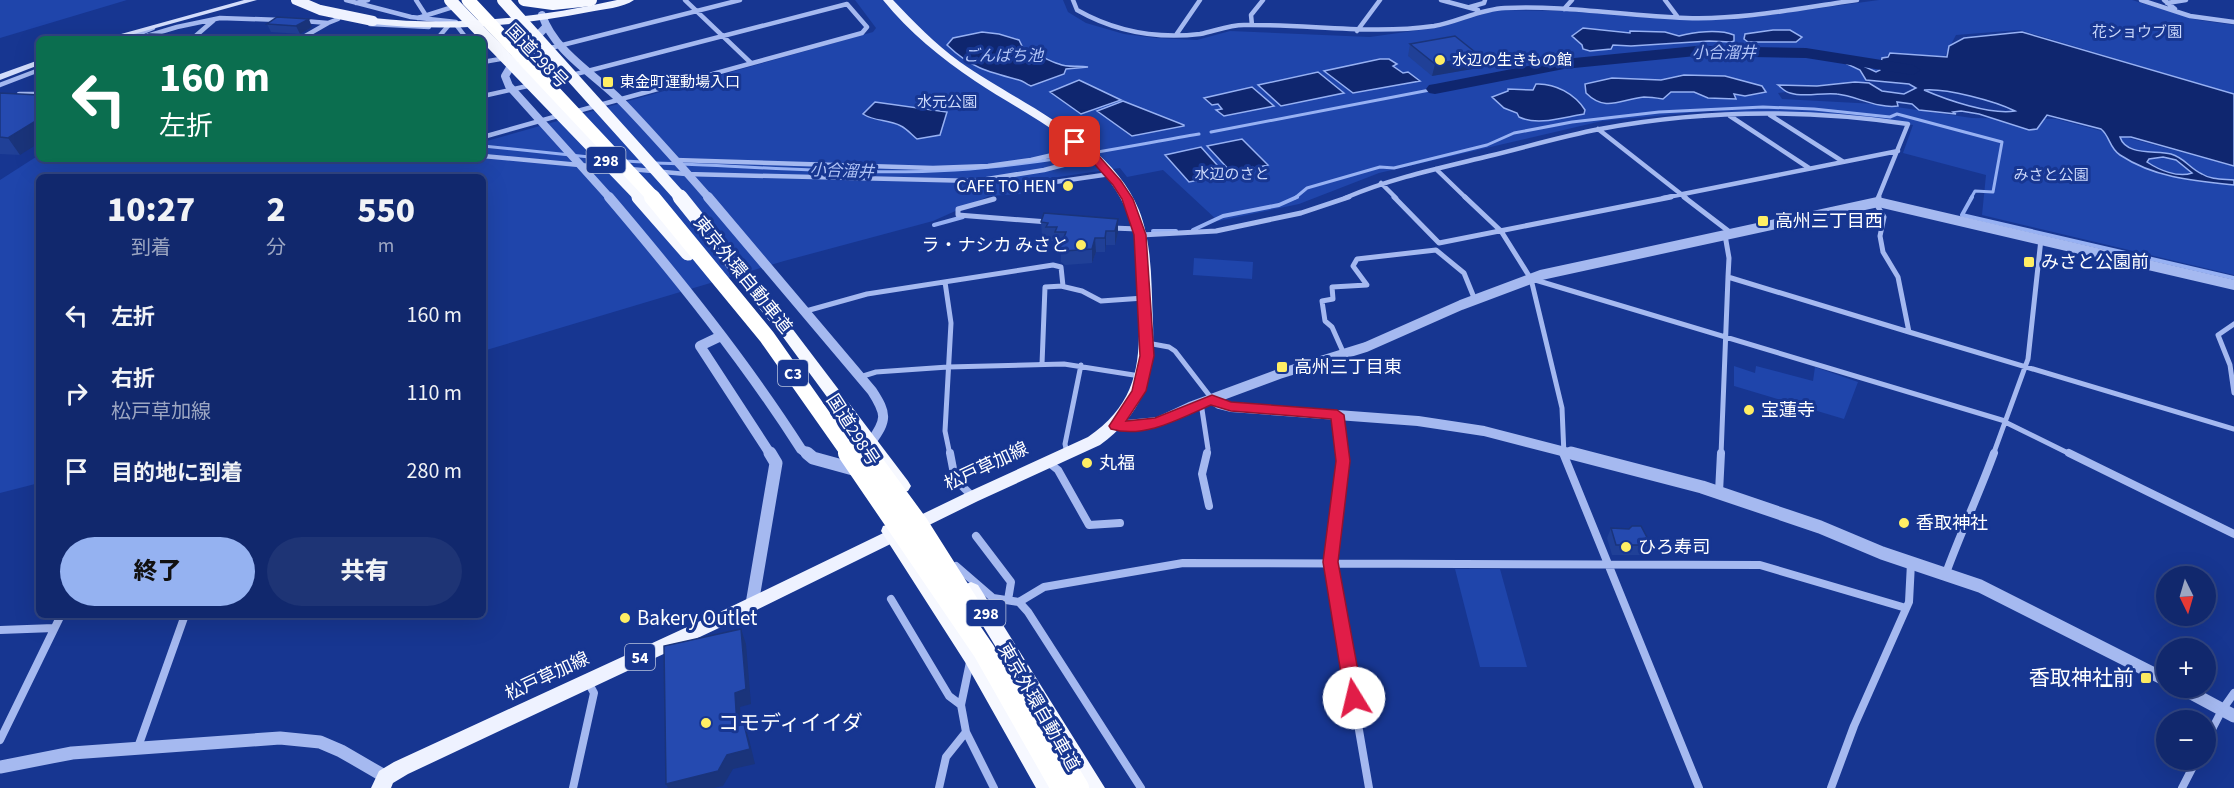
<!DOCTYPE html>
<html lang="ja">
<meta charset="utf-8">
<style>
body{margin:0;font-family:"Source Sans 3","Noto Sans JP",sans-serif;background:#1e3475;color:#f1f3f6;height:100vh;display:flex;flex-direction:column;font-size:22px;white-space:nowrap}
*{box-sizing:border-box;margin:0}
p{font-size:20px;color:#9ca6c2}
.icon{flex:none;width:33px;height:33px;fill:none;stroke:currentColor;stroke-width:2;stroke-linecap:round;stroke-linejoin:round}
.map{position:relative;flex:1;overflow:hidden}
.sheet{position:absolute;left:36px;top:174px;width:450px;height:444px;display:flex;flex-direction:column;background:#11286d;border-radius:9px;box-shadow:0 6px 24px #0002,0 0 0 2px #304480}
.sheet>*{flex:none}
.banner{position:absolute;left:36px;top:36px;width:450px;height:126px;border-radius:9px;box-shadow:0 6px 24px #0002,0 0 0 2px #304480;background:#0b6e4f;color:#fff;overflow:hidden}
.needle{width:39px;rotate:175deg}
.buttons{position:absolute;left:2156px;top:566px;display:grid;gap:12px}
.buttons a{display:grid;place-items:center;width:60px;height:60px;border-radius:50%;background:#11286d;box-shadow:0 6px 24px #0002,0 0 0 2px #304480;font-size:30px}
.pin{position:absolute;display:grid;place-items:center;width:51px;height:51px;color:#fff;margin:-26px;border-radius:12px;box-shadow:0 3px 9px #0006}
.me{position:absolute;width:66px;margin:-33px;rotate:351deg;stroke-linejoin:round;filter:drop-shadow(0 0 4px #0008)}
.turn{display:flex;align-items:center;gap:21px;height:126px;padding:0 24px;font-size:27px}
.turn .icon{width:78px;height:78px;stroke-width:2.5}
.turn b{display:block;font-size:42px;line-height:51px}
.eta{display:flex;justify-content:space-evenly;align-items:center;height:102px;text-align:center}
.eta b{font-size:36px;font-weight:800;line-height:42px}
.primary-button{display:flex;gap:12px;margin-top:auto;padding:12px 24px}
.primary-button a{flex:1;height:69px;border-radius:36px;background:#95b2f1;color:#111;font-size:24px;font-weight:800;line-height:69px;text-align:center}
.primary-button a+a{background:#1e3475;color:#f1f3f6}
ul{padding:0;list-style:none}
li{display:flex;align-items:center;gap:18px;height:78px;padding:0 24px}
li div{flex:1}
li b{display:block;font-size:22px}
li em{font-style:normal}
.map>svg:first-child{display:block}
</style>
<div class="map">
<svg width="2234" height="788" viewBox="0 0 2234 788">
<rect width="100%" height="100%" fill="#173691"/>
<path fill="#1f45ab" d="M 0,0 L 127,0 L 0,38 Z
M 855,0 L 1063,0 L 1068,12 L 1086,23 L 1124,34 L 1156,38 L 1197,40 L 1230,31 L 1370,37 L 1441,27 L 1496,10 L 1567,11 L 1708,20 L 1740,19 L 1879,0 L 2132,0 L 2198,20 L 2234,25 L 2234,94 L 2020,30 L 1956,35 L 1945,56 L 1887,55 L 1878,71 L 1864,82 L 1778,93 L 1782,99 L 1876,104 L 1972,118 L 2056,119 L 2234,166 L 2234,275 L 1982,215 L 1986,175 L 1903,153 L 1913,125 L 1792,114 L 1708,111 L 1602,121 L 1379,173 L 1299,204 L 1218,221 L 1163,170 L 1127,177 L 1120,168 L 1017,183 L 1021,194 L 989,196 L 933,221 L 784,261 L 483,351 L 483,177 L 39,177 L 39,483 L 0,493 L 0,180 L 39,155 L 39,159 L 483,159 L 483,142 L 873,32 L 876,28 Z
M 1194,258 L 1253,262 L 1252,279 L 1193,275 Z
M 1734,366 L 1755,373 L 1756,366 L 1813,381 L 1815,367 L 1858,382 L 1844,419 L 1734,386 Z
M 1455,569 L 1500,569 L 1527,667 L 1480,667 Z"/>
<path fill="#0f266f" stroke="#97b1f3" stroke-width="1.5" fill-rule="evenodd" d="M 1583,28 L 1630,33 L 1630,31 L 1665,32 L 1679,36 C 1693,32 1719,29 1734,35 L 1734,41 L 1731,42 L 1709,41 L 1631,46 L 1613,45 L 1611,49 L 1590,51 L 1583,49 L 1582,45 L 1572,36 Z
M 1773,30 L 1790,30 L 1802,37 L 1796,42 L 1748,42 L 1744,39 L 1745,34 Z
M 982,32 L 999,34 L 1019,40 L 1024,50 C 1038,53 1046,60 1059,64 C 1068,68 1078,65 1088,67 L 1066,69 L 1064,74 L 1031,86 C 1025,84 1024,81 1019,80 C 988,72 971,68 947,45 L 953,38 Z
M 2022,32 L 2234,94 L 2234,166 L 2131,137 L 2120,137 C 2126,156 2155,150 2171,154 C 2185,158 2189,168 2202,174 C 2211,180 2223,179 2234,180 L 2234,185 C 2194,181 2155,178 2120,155 C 2109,148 2110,136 2101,129 L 2047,115 L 2037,129 L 2029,130 L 1979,114 L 1961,111 L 1953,112 L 1956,114 L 1919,110 L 1912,104 L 1897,102 L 1898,106 C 1878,109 1856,96 1837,94 C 1822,92 1805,98 1790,93 C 1785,92 1782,88 1778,85 L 1817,86 L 1855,82 L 1869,83 L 1882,91 L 1904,94 L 1916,88 L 1909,84 L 1866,80 L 1860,70 L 1841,61 L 1855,62 L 1876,72 L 1880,70 L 1882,58 L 1888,57 L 1890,53 L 1947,57 L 1949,46 L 1964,38 ZM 1924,90 C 1946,88 1995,101 2015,111 C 1990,115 1947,100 1924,90 ZM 2163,157 L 2176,160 L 2192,173 C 2178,178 2159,170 2147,162 L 2149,159 Z
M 1380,59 L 1389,59 L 1397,64 L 1393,66 L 1403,73 L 1408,72 L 1420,81 L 1353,93 L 1324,71 Z
M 1318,72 L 1344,93 L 1281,106 L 1258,85 Z
M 1684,75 L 1725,76 L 1762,86 L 1766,92 L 1745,96 L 1734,94 L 1736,99 L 1708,98 L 1694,92 L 1671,92 L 1663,99 C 1657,98 1650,97 1644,97 C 1621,99 1606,113 1586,93 L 1585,84 L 1612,78 L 1661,80 Z
M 1079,80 L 1121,100 L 1081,114 L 1050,92 Z
M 1536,84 C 1555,83 1575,94 1585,110 L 1584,114 C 1564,117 1538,126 1519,117 L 1517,113 L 1504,108 L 1492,97 L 1508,91 L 1508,89 L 1533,90 Z
M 1252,87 L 1274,106 L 1224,116 L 1216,110 L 1222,109 L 1218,104 L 1212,105 L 1204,98 Z
M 1123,101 L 1184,125 L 1184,126 L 1132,136 L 1097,111 Z
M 875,102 L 947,112 L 940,135 L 917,139 C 912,135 907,129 901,126 C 888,119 875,122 863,114 Z
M 1242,139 L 1268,165 L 1232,173 L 1207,146 Z
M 1201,147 L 1226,175 L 1189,182 L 1165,155 Z"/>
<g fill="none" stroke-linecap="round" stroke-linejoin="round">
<path stroke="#97b1f3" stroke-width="3" d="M 1211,132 L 1435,89
M 483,146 L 599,158
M 624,161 L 643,162
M 654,163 C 754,166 855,176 955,170 C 1038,165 1118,148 1199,134
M 1295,198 L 1307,188 L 1380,167 L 1394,168 L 1487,145 L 1514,133 L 1572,122 L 1659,112 L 1763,107 L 1814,109 L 1890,117 L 1897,114 L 2002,142 L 1993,192 L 1975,191 L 1971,198"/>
<path stroke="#97b1f3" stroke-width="4" d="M 1972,197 L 1962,215 L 2234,278
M 934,225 L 963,217
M 1193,230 L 1223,216 L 1279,205 L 1297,197
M 1153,231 L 1176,231"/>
<path fill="#0f266f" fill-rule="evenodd" d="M 1696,46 L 1806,48 L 1913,65 L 1921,70 L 1913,75 L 1806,58 L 1696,56 L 1564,69 L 1435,94 L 1429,93 L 1426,89 L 1429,85 L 1435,84 L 1564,59 Z"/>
<path stroke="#a5b9f0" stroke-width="4.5" d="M 346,0 L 411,17 L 456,22
M 416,0 L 425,14
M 685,0 L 751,63
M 1073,0 L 1077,10 C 1114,31 1157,39 1200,34 C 1215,31 1229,25 1244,25 C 1308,24 1371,35 1434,26 C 1458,22 1480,9 1505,8 C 1565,5 1625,16 1686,18 C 1744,20 1800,8 1857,0
M 1441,0 L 1478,10
M 1665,0 L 1677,16
M 2141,0 L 2190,16 L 2234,22
M 2164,0 L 2175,9
M 356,3 L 368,0
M 2167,3 L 2186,0
M 1470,7 L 1484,3 L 1485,0
M 1564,9 L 1572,0
M 418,18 L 456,6
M 304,21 L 328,23 L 338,19
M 370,24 L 429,27
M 1252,25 L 1251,15 L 1263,0
M 457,26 L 467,39
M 1357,31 L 1380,0
M 1176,35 L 1200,0
M 306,36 L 323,39
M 126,39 L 153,28
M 137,39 L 177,27 L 220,18 L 281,20
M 192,39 L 214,20
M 300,39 L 328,23
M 437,39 L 448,26
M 519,56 L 740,0
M 483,62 L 506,58
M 545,82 L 847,4 L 867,27 L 862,33 L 574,112
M 0,85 L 39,70
M 19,94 L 39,94
M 483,96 L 532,85
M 1770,115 L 1842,161
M 1730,116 L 1809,168
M 1598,129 L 1686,198
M 483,137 L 561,115
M 483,156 L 611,168
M 675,160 L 933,168 L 988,166 L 1031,160 L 1083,148
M 630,169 L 686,174 L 975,181 L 1044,170 L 1094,157
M 1436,169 L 1466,198
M 1048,183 L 1110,174
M 1381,183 L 1396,198
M 1345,198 C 1392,178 1440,168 1489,156 C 1526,147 1563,136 1600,129 C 1701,110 1806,109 1908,124 L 1878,198
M 1663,198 L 1898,151"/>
<path stroke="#a5b9f0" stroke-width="5" d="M 1394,197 L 1439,243 L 1671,197
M 1465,197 L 1501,231 L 1531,279 L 1562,408 L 1564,455
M 1684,197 L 1731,233
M 1879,197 L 1878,207 L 1884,217 L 1880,236 L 1883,252 L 1898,277 L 1909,332 L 2234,429
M 994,199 L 958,209 L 958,215 L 1048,222
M 1112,228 L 1138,229
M 1141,235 L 1216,231 L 1301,213 L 1349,197
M 1725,235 L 1729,258 L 1728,277 L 1909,332
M 1532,279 L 2005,421
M 945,282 L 951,323 L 945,431 L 950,455
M 1061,286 L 1082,291 L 1101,301 L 1144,298
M 806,311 L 867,294 L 1053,265 L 1061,267 L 1063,286 L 1045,287 L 1042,364
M 2234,324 L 2218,335 L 2230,365 L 2234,393
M 1147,343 L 1169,347 L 1175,351 L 1212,399
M 1344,354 L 1332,327 L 1325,321 L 1322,301 L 1333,299 L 1332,287 L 1367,285 L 1353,266 L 1357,259 L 1436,250 L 1464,273 L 1475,300
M 860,377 L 876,372 L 948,367 L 1064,364 L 1140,376
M 1201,403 L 1208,449 L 1207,455
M 1337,415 L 1342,455
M 2005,422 L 2072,455
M 1067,453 L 1065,444 L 1081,365
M 1721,455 L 1728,277
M 1993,455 L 2028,359 L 2041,239"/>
<path stroke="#a5b9f0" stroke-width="8" d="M 950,453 L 955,479 L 972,496
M 1207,453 L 1202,474 L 1209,506
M 1342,453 L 1343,461 L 1330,562 L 1369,788
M 1563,453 L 1699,788
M 2069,453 L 2234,534
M 1048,462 L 1058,470 L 1089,525 L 1120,523
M 1719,492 L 1721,453
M 976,536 L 1011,582 L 1008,600
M 956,566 L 993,598 L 1019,602 L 1028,612 L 1141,788
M 1946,573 C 1961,532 1979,494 1994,453
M 891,599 L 949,696 L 961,705
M 1019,602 L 1044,587 L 1183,563 L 1760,565 L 1906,608
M 0,630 L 54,628
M 970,662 L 961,705 L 966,732 L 994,788
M 0,740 L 61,615
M 2205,743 L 2222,710 L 2234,693
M 138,747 L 185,615
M 573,788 L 594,693 L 588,682
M 939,788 L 946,757 L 966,732
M 1831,788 L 1854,726 L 1909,602 L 1911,563
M 2182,788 L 2197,759"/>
<path stroke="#a5b9f0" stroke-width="8" d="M 542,15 C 555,53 596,75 622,102 C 652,133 681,166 709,198
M 545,28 L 517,56 L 505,76 L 509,86 L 610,198"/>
<path stroke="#a5b9f0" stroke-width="10" d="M 609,197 C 677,277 744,360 801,449 L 809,455
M 708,197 L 872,391 C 887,414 887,420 871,442
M 721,336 L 700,346 L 771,455
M 1212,399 L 1219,404 L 1231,407 L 1418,421 L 1484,431 L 1577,455
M 1116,426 L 1158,422 L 1190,407 L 1279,374 L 1366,347 L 1461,305 L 1541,275 L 1878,202 L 2234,285"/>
<path stroke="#a5b9f0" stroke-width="13" d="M 807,453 L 813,458 L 853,469
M 1571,453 L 1702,487 L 1820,527 L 1882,553 L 1980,586 L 2166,680
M 752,604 L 776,463 L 770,453
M 2180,687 L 2234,716
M 0,767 L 72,753 L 280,738 L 320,742 L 341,751 L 386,777"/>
<path fill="#d3ddfb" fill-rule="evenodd" d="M 244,0 L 257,0 L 116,39 L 103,39 Z
M 39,60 L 39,65 L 0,80 L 0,74 Z"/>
<path fill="#eef2ff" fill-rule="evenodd" d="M 617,0 L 634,0 C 623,8 603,9 589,12 C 517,26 447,32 373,24 L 368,21 L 373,18 C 456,27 536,18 617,0 Z
M 883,0 L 893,0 C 914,22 935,44 960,62 C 1018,103 1111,140 1139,210 C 1153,246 1151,285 1153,323 C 1155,375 1144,413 1100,445 L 978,501 L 736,620 L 408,774 L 393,783 L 391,788 L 371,788 L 379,771 L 394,762 L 724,610 L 966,493 L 1088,437 C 1133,406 1140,371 1139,319 C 1138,283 1141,241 1125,207 C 1097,146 1027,116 975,81 C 941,58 909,32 883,0 Z"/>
<path fill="#f6f8ff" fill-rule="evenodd" d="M 780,317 L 785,319 L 908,481 L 911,486 L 908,491 L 902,492 L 896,491 L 772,322 Z
M 890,524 L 897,526 L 979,650 L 1059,788 L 1036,788 L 965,662 L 881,531 L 883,526 Z
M 971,582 L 978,585 L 1105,788 L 1082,788 L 964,595 L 961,590 L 964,585 Z"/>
<path stroke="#eef2ff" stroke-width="10" d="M 296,0 L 320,10 L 373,21"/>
<path stroke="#f6f8ff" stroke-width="12" d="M 450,0 L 641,198
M 503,0 L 681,198
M 524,0 L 553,4 L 591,0"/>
<path stroke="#f6f8ff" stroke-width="15" d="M 639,197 L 688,253
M 680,197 L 780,322"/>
<path stroke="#fff" stroke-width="13" d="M 468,0 L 654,198"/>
<path stroke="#fff" stroke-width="16" d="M 652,197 L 767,337 L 850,455
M 839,417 L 867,455"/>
<path stroke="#fff" stroke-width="22" d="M 849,453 L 984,651 L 1062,788
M 865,453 L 917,524 L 974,614
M 1019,689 L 1078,788"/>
</g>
<path fill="#204097" d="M 267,24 L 312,27 L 300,34 L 271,32 Z
M 1410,44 L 1480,56 L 1478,68 L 1432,76 L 1408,56 Z
M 0,93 L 20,155 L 0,154 Z
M 1118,219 L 1118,233 L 1115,245 L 1106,245 L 1105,252 L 1096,252 L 1092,263 L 1065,265 L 1061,262 L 1061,246 L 1056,246 L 1056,241 L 1047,241 L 1047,237 L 1042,236 L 1041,222 Z
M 1611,528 L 1651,545 L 1646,555 L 1612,555 L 1607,538 Z"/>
<path fill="#1a347b" d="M 309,19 L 312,27 L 300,34 L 296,26 Z
M 177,35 L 180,39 L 171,39 Z
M 1480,56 L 1478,68 L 1432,76 L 1435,64 Z
M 39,119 L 39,143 L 20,155 L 8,138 Z
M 1118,219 L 1118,233 L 1115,245 L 1115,231 Z
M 1106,231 L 1106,245 L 1105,252 L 1105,238 Z
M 1095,238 L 1096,252 L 1092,263 L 1092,249 Z
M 741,629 L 746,644 L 751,704 L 740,707 L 742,741 L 737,726 L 735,693 Z
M 744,724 L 749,739 L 755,764 L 733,769 L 723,786 L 714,788 L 668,788 L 666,784 Z"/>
<path fill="#254ab0" stroke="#1a347b" stroke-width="1.5" d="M 277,17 L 309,19 L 296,26 L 267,24 Z
M 149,34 L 177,35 L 171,39 L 141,39 Z
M 1455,36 L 1480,56 L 1435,64 L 1410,44 Z
M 0,93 L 39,95 L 39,119 L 8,138 L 0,137 Z
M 1044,213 L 1118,219 L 1115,231 L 1106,231 L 1105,238 L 1095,238 L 1092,249 L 1065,251 L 1060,248 L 1066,232 L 1055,232 L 1057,227 L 1046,227 L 1048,223 L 1041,222 Z
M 1632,526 L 1641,526 L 1651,545 L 1616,545 L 1611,528 L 1629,529 Z
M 741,629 L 746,689 L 735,693 L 737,726 L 744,724 L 750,749 L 727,755 L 718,771 L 666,784 L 664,646 Z"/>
<path fill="#e11d48" stroke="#92132f" stroke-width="1.5" d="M 1075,139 L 1098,155 L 1121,181 L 1133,199 L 1146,235 L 1154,356 L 1146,391 L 1126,421 L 1155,418 L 1212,395 L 1231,402 L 1337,410 L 1344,415 L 1350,461 L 1338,562 L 1363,698 L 1360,703 L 1354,705 L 1348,703 L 1345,698 L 1323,562 L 1336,461 L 1331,419 L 1231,411 L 1211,405 C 1181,418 1145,439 1111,429 L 1109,426 L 1132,391 L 1140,356 L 1134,235 L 1122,199 L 1113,185 L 1090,159 L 1071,145 L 1070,142 Z"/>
<g fill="#ffee64" stroke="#173691" stroke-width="2">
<circle cx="1440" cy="60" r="6"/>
<rect x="602" y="76" width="12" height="12" rx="3"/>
<circle cx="1068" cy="186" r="6"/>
<rect x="1757" y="215" width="12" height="12" rx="3"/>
<circle cx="1081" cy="245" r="6"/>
<rect x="2023" y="256" width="12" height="12" rx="3"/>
<rect x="1276" y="361" width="12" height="12" rx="3"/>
<circle cx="1749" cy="410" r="6"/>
<circle cx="1087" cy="463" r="6"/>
<circle cx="1904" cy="523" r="6"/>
<circle cx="1626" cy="547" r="6"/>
<circle cx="625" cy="618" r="6"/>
<rect x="2140" y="672" width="12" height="12" rx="3"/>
<circle cx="706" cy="723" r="6"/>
</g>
<g text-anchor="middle" stroke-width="6" stroke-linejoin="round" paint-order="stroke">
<g font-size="15" fill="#ccd9fb" stroke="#173691">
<text x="2137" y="37">花ショウブ園</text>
<text x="947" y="107">水元公園</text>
<text x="1232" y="179">水辺のさと</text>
<text x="2051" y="180">みさと公園</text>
</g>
<g font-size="15" fill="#fff" stroke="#173691" text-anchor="start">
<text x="1452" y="65">水辺の生きもの館</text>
<text x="620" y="87">東金町運動場入口</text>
</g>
<g font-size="16" font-style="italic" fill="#b1c4f7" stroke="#173691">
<text x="1724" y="58">小合溜井</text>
<text x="1003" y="61">ごんぱち池</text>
<text transform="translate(842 170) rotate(2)" y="6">小合溜井</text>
</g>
<g fill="#173691" stroke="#b9c3de" stroke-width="1.5">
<rect x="586.5" y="147" width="39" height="26" rx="4.5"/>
<rect x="778" y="360" width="30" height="26" rx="4.5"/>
<rect x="966.5" y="600" width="39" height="26" rx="4.5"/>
<rect x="625" y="644" width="30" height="26" rx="4.5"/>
</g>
<g font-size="16" font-weight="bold" fill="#fff">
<text x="606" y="166">298</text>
<text x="793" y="379">C3</text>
<text x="986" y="619">298</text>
<text x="640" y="663">54</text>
</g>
<g font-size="18" fill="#fff" stroke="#173691">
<text transform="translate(537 56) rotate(46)" y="6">国道298号</text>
<text transform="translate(743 275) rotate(51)" y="6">東京外環自動車道</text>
<text transform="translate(853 430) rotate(57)" y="6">国道298号</text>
<text transform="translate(986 466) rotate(-25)" y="6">松戸草加線</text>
<text transform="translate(547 676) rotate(-25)" y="6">松戸草加線</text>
<text transform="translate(1039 707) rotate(60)" y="6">東京外環自動車道</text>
</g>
<g font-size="18" fill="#fff" stroke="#173691" text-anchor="start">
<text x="1056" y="192" text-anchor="end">CAFE TO HEN</text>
<text x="1775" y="227">高州三丁目西</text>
<text x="1069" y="251" text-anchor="end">ラ・ナシカ みさと</text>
<text x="2041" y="268">みさと公園前</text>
<text x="1294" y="373">高州三丁目東</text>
<text x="1761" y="416">宝蓮寺</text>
<text x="1099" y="469">丸福</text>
<text x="1916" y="529">香取神社</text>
<text x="1638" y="553">ひろ寿司</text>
</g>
<g font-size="21" fill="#fff" stroke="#173691" text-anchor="start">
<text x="637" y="625">Bakery Outlet</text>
<text x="2134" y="685" text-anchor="end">香取神社前</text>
<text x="718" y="730">コモディイイダ</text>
</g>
</g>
</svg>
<div class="buttons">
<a><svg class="needle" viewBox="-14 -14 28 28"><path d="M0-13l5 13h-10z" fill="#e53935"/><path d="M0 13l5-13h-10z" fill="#9ca6c2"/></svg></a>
<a>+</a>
<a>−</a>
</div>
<div class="pin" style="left:1075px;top:142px;background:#d93025"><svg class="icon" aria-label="arrive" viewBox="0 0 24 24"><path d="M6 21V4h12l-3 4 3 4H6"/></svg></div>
<svg class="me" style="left:1354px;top:698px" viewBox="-20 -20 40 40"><circle r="19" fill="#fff"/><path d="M0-13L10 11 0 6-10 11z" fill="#e11d48"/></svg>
<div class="banner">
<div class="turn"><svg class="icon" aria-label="left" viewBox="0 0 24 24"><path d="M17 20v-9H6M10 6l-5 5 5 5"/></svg><div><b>160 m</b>左折</div></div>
</div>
<section class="sheet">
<div class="eta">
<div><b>10:27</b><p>到着</p></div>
<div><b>2</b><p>分</p></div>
<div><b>550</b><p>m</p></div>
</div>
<ul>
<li><svg class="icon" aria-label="left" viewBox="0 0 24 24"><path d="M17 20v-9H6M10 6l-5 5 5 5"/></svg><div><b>左折</b></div><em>160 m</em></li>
<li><svg class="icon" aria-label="right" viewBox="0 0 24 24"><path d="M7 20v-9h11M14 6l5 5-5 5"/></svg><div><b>右折</b><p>松戸草加線</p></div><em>110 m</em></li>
<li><svg class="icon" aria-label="arrive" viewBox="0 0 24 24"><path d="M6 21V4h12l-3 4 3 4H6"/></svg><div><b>目的地に到着</b></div><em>280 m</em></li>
</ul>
<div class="primary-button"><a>終了</a><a>共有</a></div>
</section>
</div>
